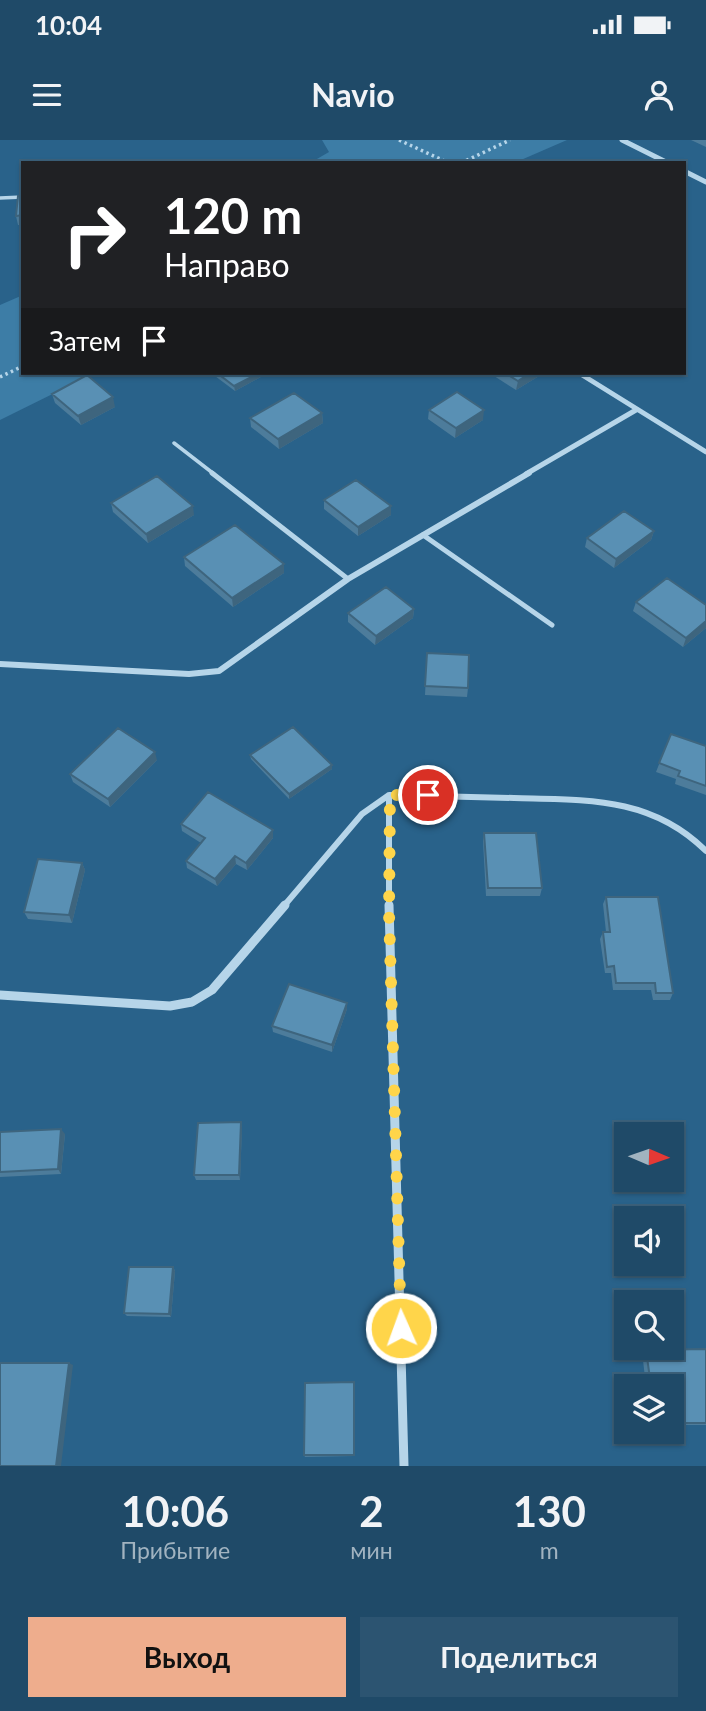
<!DOCTYPE html>
<html lang="ru">
<meta charset="utf-8">
<style>
body{margin:0;font-family:Lato,sans-serif;background:#2c5471;color:#f1f3f6;height:100vh;display:flex;flex-direction:column;font-size:26px;white-space:nowrap}
*{box-sizing:border-box;margin:0}
p{font-size:23px;color:#a1b3c0}
.icon{flex:none;width:38px;height:38px;fill:none;stroke:currentColor;stroke-width:2;stroke-linecap:round;stroke-linejoin:round}
.map{position:relative;height:1326px;overflow:hidden}
.side{display:flex;flex-direction:column;background:#1f4a68;flex:1}
.side>*{flex:none}
.guide{position:absolute;left:21px;top:21px;width:665px;height:214px;border-radius:0px;box-shadow:0 2px 5px #0004,0 0 0 2px #3c627c;background:#202124;color:#fff;overflow:hidden}
.needle{width:46px;rotate:92deg}
.tools{position:absolute;left:614px;top:982px;display:grid;gap:14px}
.tools a{display:grid;place-items:center;width:70px;height:70px;border-radius:0px;background:#1f4a68;box-shadow:0 2px 5px #0004,0 0 0 2px #3c627c;font-size:35px}
.pin{position:absolute;display:grid;place-items:center;width:60px;height:60px;color:#fff;margin:-30px;border:4px solid #fff;border-radius:50%;box-shadow:0 2px 7px #0007}
.me{position:absolute;width:77px;margin:-38px;rotate:358deg;stroke-linejoin:round;filter:drop-shadow(0 0 5px #0008)}
.turn{display:flex;align-items:center;gap:24px;height:147px;padding:0 28px;font-size:32px}
.turn .icon{width:91px;height:91px;stroke-width:2.5}
.turn b{display:block;font-size:49px;line-height:60px}
.then{display:flex;align-items:center;height:66px;padding:0 28px;background:#0003;gap:14px;font-size:26px}
.eta{display:flex;justify-content:space-evenly;align-items:center;height:119px;text-align:center}
.eta b{font-size:42px;font-weight:700;line-height:49px}
.cta{display:flex;gap:14px;margin-top:auto;padding:14px 28px}
.cta a{flex:1;height:80px;border-radius:0px;background:#eead8d;color:#111;font-size:28px;font-weight:700;line-height:80px;text-align:center}
.cta a+a{background:#2c5471;color:#f1f3f6}
.status{display:flex;justify-content:space-between;align-items:center;height:49px;padding:0 35px;background:#1f4a68;direction:ltr}
.status svg{height:19px;fill:currentColor}
header{display:flex;justify-content:space-between;align-items:center;height:91px;padding:0 28px;background:#1f4a68;font-size:32px;font-weight:700}
.map>svg:first-child{display:block}
</style>
<div class="status"><b>10:04</b><svg viewBox="0 0 49 12"><path d="M0 12V9h3v3zM5 12V6h3v6zM10 12V3h3v9zM15 12V0h3v12zM26 1h20v11H26zM47 4h2v5h-2z"/></svg></div>
<header><svg class="icon" aria-label="menu" viewBox="0 0 24 24"><path d="M4 6h16M4 12h16M4 18h16"/></svg>Navio<svg class="icon" aria-label="person" viewBox="0 0 24 24"><circle cx="12" cy="8" r="4"/><path d="M4 21q1-7 8-7t8 7"/></svg></header>
<div class="map">
<svg width="706" height="1326" viewBox="0 0 706 1326">
<rect width="100%" height="100%" fill="#29628a"/>
<path fill="#3d7da6" d="M 322,0 L 567,0 L 514,23 L 310,23 L 329,12 Z
M 23,155 L 23,233 L 95,233 L 0,280 L 0,165 Z"/>
<g fill="none" stroke-linecap="round" stroke-linejoin="round">
<path stroke="#b6d5e9" stroke-width="3.5" stroke-dasharray="2.5 3.5" stroke-linecap="butt" d="M 399,0 L 449,23
M 461,23 L 510,0
M 0,237 L 23,226"/>
<path stroke="#b6d5e9" stroke-width="3.5" d="M 0,58 L 23,57
M 174,303 L 214,334"/>
<path stroke="#b6d5e9" stroke-width="5" d="M 212,333 L 348,439
M 423,395 L 552,485"/>
<path stroke="#b6d5e9" stroke-width="5" d="M 622,0 L 668,23
M 684,31 L 706,42
M 579,233 L 706,312
M 526,334 L 636,270"/>
<path stroke="#b6d5e9" stroke-width="6" d="M 0,524 L 189,534 L 219,531 L 348,439 L 529,333
M 389,655 L 389,767
M 283,767 L 362,674 L 389,655 C 431,656 472,657 514,658 C 585,660 651,656 706,711"/>
<path stroke="#b6d5e9" stroke-width="9" d="M 389,765 L 404,1326
M 0,855 L 170,866 L 192,862 L 212,850 L 285,765"/>
</g>
<path fill="#4d7c9b" d="M 691,0 L 706,0 L 706,7 Z
M 23,56 L 23,85 L 18,85 L 16,76 Z
M 211,233 L 268,233 L 235,251 Z
M 491,233 L 544,233 L 516,250 L 491,234 Z
M 52,254 L 115,267 L 81,285 L 55,263 Z
M 429,270 L 483,280 L 455,298 L 428,279 Z
M 322,273 L 323,283 L 279,309 L 251,287 L 250,278 Z
M 324,360 L 391,375 L 358,396 L 324,369 Z
M 111,363 L 194,375 L 148,403 L 113,372 Z
M 654,391 L 651,400 L 614,428 L 585,407 L 587,398 Z
M 184,417 L 284,424 L 284,433 L 233,467 L 185,426 Z
M 636,462 L 706,465 L 706,488 L 683,507 L 633,471 Z
M 414,469 L 413,478 L 375,505 L 348,482 L 348,473 Z
M 427,513 L 468,548 L 467,557 L 425,555 Z
M 671,594 L 706,606 L 706,655 L 675,644 L 676,639 L 656,632 Z
M 250,615 L 332,625 L 332,629 L 289,659 L 251,619 Z
M 157,620 L 110,667 L 73,642 L 70,634 Z
M 181,684 L 273,698 L 247,730 L 236,724 L 217,746 L 187,728 L 186,721 L 201,703 L 182,691 Z
M 484,693 L 542,748 L 540,756 L 486,756 L 483,701 Z
M 82,723 L 85,730 L 72,783 L 28,779 L 24,772 Z
M 606,757 L 673,853 L 670,860 L 653,860 L 651,850 L 613,850 L 611,833 L 605,833 L 600,799 L 603,792 L 606,792 L 603,764 Z
M 347,869 L 332,912 L 273,892 L 272,886 Z
M 241,982 L 242,988 L 240,1040 L 196,1040 L 194,1035 Z
M 0,992 L 65,994 L 61,1034 L 0,1037 Z
M 173,1127 L 175,1131 L 171,1177 L 127,1176 L 124,1173 Z
M 706,1209 L 706,1285 L 672,1285 L 672,1246 L 646,1246 L 642,1212 L 646,1210 Z
M 354,1242 L 354,1316 L 305,1317 L 304,1315 Z"/>
<path fill="#3e657e" d="M 259,233 L 268,233 L 235,251 L 234,246 Z
M 530,233 L 544,233 L 516,250 L 518,241 Z
M 113,257 L 115,267 L 81,285 L 78,276 Z
M 484,270 L 483,280 L 455,298 L 456,288 Z
M 322,273 L 323,283 L 279,309 L 278,299 Z
M 193,366 L 194,375 L 148,403 L 146,394 Z
M 391,366 L 391,375 L 358,396 L 358,387 Z
M 654,391 L 651,400 L 614,428 L 616,419 Z
M 284,424 L 284,433 L 233,467 L 232,458 Z
M 414,469 L 413,478 L 375,505 L 376,496 Z
M 706,481 L 706,488 L 683,507 L 686,498 Z
M 155,612 L 157,620 L 110,667 L 108,659 Z
M 332,625 L 332,629 L 289,659 L 289,654 Z
M 273,690 L 273,698 L 247,730 L 246,723 Z
M 235,716 L 236,724 L 217,746 L 215,739 Z
M 82,723 L 85,730 L 72,783 L 69,775 Z
M 347,863 L 347,869 L 332,912 L 332,905 Z
M 241,982 L 242,988 L 240,1040 L 239,1035 Z
M 61,989 L 65,994 L 61,1034 L 58,1029 Z
M 173,1127 L 175,1131 L 171,1177 L 169,1174 Z
M 69,1223 L 73,1225 L 61,1326 L 56,1326 Z"/>
<path fill="#5990b4" stroke="#3e657e" stroke-width="2" d="M 18,56 L 23,56 L 23,75 L 16,76 Z
M 217,233 L 259,233 L 234,246 Z
M 505,233 L 530,233 L 518,241 Z
M 87,235 L 113,257 L 78,276 L 52,254 Z
M 457,252 L 484,270 L 456,288 L 429,270 Z
M 294,253 L 322,273 L 278,299 L 250,278 Z
M 157,336 L 193,366 L 146,394 L 111,363 Z
M 356,340 L 391,366 L 358,387 L 324,360 Z
M 624,371 L 654,391 L 616,419 L 587,398 Z
M 235,385 L 284,424 L 232,458 L 184,417 Z
M 667,438 L 706,465 L 706,481 L 686,498 L 636,462 Z
M 386,447 L 414,469 L 376,496 L 348,473 Z
M 427,513 L 469,515 L 468,548 L 425,546 Z
M 293,587 L 332,625 L 289,654 L 250,615 Z
M 118,588 L 155,612 L 108,659 L 70,634 Z
M 671,594 L 706,606 L 706,646 L 678,636 L 680,631 L 659,623 Z
M 208,652 L 273,690 L 246,723 L 235,716 L 215,739 L 186,721 L 205,698 L 181,684 Z
M 484,693 L 536,693 L 542,748 L 488,748 Z
M 38,719 L 82,723 L 69,775 L 24,772 Z
M 606,757 L 658,757 L 673,853 L 656,853 L 655,843 L 616,843 L 614,826 L 607,827 L 603,792 L 610,792 Z
M 289,844 L 347,863 L 332,905 L 272,886 Z
M 241,982 L 239,1035 L 194,1035 L 198,983 Z
M 61,989 L 58,1029 L 0,1032 L 0,992 Z
M 129,1127 L 173,1127 L 169,1174 L 124,1173 Z
M 706,1209 L 706,1283 L 672,1283 L 672,1246 L 651,1246 L 646,1210 Z
M 0,1223 L 69,1223 L 56,1326 L 0,1326 Z
M 354,1242 L 354,1315 L 304,1315 L 305,1243 Z"/>
<g fill="none" stroke-linecap="round" stroke-linejoin="round">
<path stroke="#ffd54a" stroke-width="12" stroke-dasharray="0 21.6" d="M 401,1188 L 389,773 L 390,655 L 428,655"/>
</g>
</svg>
<div class="tools">
<a><svg class="needle" viewBox="-14 -14 28 28"><path d="M0-13l5 13h-10z" fill="#e53935"/><path d="M0 13l5-13h-10z" fill="#a1b3c0"/></svg></a>
<a><svg class="icon" aria-label="sound" viewBox="0 0 24 24"><path d="M4 9h4l5-4v14l-5-4H4zM17 9q2 3 0 6"/></svg></a>
<a><svg class="icon" aria-label="search" viewBox="0 0 24 24"><circle cx="10" cy="10" r="6"/><path d="M15 15l6 6"/></svg></a>
<a><svg class="icon" aria-label="layers" viewBox="0 0 24 24"><path d="M12 4l9 5-9 5-9-5zM3 14l9 5 9-5"/></svg></a>
</div>
<div class="pin" style="left:428px;top:655px;background:#d93025"><svg class="icon" aria-label="arrive" viewBox="0 0 24 24"><path d="M6 21V4h12l-3 4 3 4H6"/></svg></div>
<svg class="me" style="left:401px;top:1188px" viewBox="-20 -20 40 40"><circle r="17" fill="#ffd54a" stroke="#fff" stroke-width="3"/><path d="M0-11L8 9 0 5-8 9z" fill="#fff"/></svg>
<div class="guide">
<div class="turn"><svg class="icon" aria-label="right" viewBox="0 0 24 24"><path d="M7 20v-9h11M14 6l5 5-5 5"/></svg><div><b>120 m</b>Направо</div></div>
<div class="then">Затем<svg class="icon" aria-label="arrive" viewBox="0 0 24 24"><path d="M6 21V4h12l-3 4 3 4H6"/></svg></div>
</div>
</div>
<section class="side">
<div class="eta">
<div><b>10:06</b><p>Прибытие</p></div>
<div><b>2</b><p>мин</p></div>
<div><b>130</b><p>m</p></div>
</div>
<div class="cta"><a>Выход</a><a>Поделиться</a></div>
</section>
